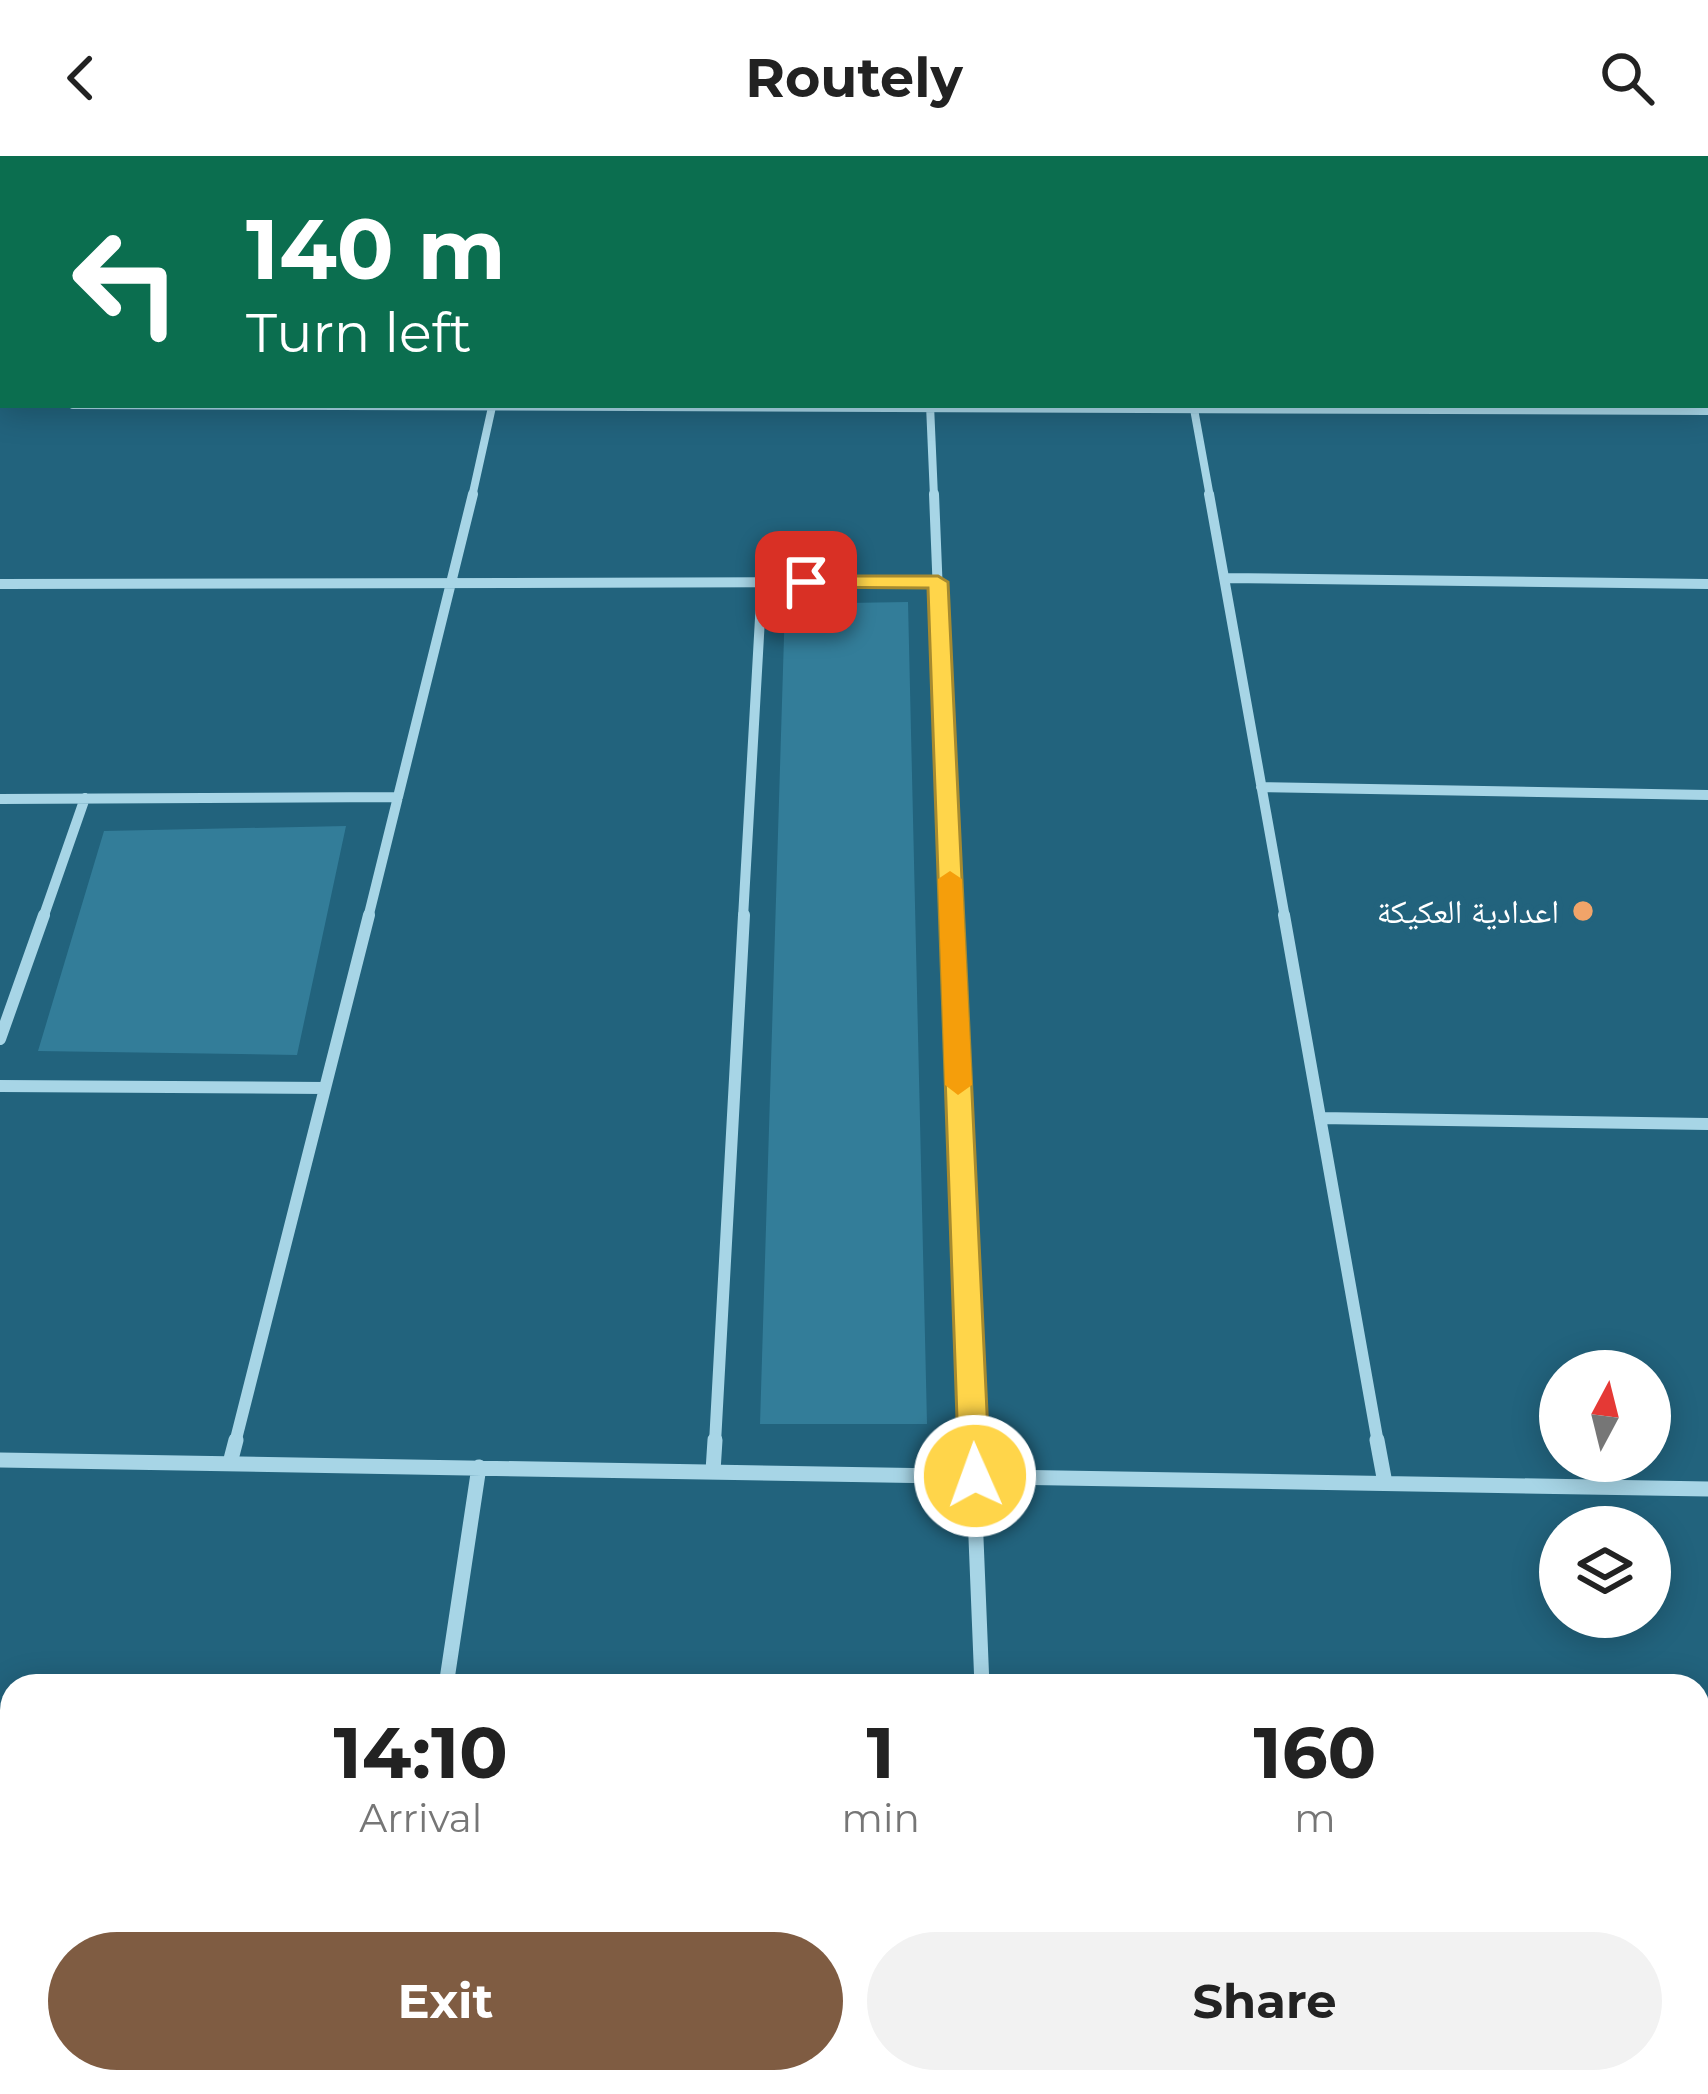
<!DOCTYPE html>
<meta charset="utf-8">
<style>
body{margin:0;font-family:Montserrat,"Noto Naskh Arabic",sans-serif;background:#f2f2f2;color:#222;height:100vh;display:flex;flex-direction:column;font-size:45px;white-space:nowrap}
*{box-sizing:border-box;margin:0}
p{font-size:39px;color:#767676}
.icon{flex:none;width:66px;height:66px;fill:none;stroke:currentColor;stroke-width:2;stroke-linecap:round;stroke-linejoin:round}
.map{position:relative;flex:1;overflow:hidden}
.side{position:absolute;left:0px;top:1518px;width:1710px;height:420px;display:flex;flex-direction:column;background:#fff;border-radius:36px 36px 0 0;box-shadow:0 6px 30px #0003}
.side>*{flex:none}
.guide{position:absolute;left:0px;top:0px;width:1710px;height:252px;box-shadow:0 6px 30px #0003;background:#0b6e4f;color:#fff;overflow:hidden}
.needle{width:78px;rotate:7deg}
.buttons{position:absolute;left:1539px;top:1194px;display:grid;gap:24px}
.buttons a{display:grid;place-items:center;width:132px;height:132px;border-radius:50%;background:#fff;box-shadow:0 6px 30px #0003;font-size:60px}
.pin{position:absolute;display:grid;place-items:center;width:102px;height:102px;color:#fff;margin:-51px;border-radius:24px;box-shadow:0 6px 18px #0006}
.me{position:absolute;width:132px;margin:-66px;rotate:358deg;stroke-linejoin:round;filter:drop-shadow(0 0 9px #0008)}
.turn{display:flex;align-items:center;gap:42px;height:252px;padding:0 48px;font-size:54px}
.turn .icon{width:156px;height:156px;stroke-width:2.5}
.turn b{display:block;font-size:84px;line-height:102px}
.eta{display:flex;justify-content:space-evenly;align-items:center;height:204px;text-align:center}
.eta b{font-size:72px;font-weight:700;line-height:84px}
.action{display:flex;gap:24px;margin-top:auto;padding:24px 48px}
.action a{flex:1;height:138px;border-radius:72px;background:#7f5c42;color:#fff;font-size:48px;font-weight:700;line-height:138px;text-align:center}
.action a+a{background:#f2f2f2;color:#222}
header{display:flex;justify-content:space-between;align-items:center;height:156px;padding:0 48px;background:#fff;font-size:54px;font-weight:700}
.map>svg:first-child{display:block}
</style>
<header><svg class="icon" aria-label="back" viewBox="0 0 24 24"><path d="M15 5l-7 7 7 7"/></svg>Routely<svg class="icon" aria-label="search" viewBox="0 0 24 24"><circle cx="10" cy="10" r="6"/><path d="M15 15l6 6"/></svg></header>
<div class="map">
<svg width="1708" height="1938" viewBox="0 0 1708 1938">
<rect width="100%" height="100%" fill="#22637d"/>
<path fill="#337d99" d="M 908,446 L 927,1268 L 760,1268 L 785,448 Z
M 346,670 L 297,899 L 38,895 L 104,675 Z
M 0,1885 L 12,1885 L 12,1926 L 329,1926 L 327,1938 L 0,1938 Z"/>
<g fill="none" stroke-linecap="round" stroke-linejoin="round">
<path stroke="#a7d5e6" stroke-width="8" d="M 73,249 L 1708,255
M 930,249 L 934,341
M 1194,253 L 1210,341
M 472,341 L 492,251"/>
<path stroke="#a7d5e6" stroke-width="10" d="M 934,338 L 951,762
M 1209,338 L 1285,762
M 1224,422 L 1708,428
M 0,428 L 938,426
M 1261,631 L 1708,639
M 0,643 L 398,641
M 43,762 L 85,642
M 368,762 L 473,338
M 743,762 L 762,427"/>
<path stroke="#a7d5e6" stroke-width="12" d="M 951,759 L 972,1287
M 1284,759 L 1378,1287
M 0,883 L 44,759
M 0,930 L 325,932
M 1320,962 L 1708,968
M 235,1287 L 369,759
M 715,1287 L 744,759"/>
<path stroke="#a7d5e6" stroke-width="15" d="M 972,1284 L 982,1530
M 1377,1284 L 1385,1327
M 0,1304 L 1708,1333
M 230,1307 L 236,1284
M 713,1315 L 715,1284
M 446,1530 L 479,1311
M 0,1829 L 12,1829
M 1698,1857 L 1708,1857
M 997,1926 L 998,1938
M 386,1938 L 387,1926"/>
</g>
<path fill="#ffd54a" stroke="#a68a30" stroke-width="3" d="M 806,420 L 938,420 L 948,426 L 990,1320 L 986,1330 L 975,1334 L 964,1330 L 959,1320 L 928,432 L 799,431 L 796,426 Z"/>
<path fill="#f59e0b" d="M 950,715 L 962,723 L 972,929 L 958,939 L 945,929 L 938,723 Z"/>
<circle fill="#f1a469" stroke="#22637d" stroke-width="4.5" cx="1583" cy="755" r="12"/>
<g text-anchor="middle" stroke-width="12" stroke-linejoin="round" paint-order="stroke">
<g font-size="33" fill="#fff" stroke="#22637d" text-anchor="end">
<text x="1559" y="767">اعدادية العكيكة</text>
</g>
</g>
</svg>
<div class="buttons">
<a><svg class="needle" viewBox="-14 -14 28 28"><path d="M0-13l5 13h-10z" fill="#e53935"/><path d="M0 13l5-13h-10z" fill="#767676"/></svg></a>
<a><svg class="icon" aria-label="layers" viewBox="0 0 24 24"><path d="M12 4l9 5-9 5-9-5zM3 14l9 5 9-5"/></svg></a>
</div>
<div class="pin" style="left:806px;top:426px;background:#d93025"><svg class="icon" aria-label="arrive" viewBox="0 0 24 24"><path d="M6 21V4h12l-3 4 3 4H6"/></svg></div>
<svg class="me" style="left:975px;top:1320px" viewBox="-20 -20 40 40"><circle r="17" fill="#ffd54a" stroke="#fff" stroke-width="3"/><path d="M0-11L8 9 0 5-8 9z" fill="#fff"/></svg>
<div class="guide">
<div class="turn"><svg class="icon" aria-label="left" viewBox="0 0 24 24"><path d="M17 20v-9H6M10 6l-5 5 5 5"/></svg><div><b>140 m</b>Turn left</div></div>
</div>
<section class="side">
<div class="eta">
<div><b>14:10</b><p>Arrival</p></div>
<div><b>1</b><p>min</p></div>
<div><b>160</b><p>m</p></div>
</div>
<div class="action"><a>Exit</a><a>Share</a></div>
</section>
</div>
